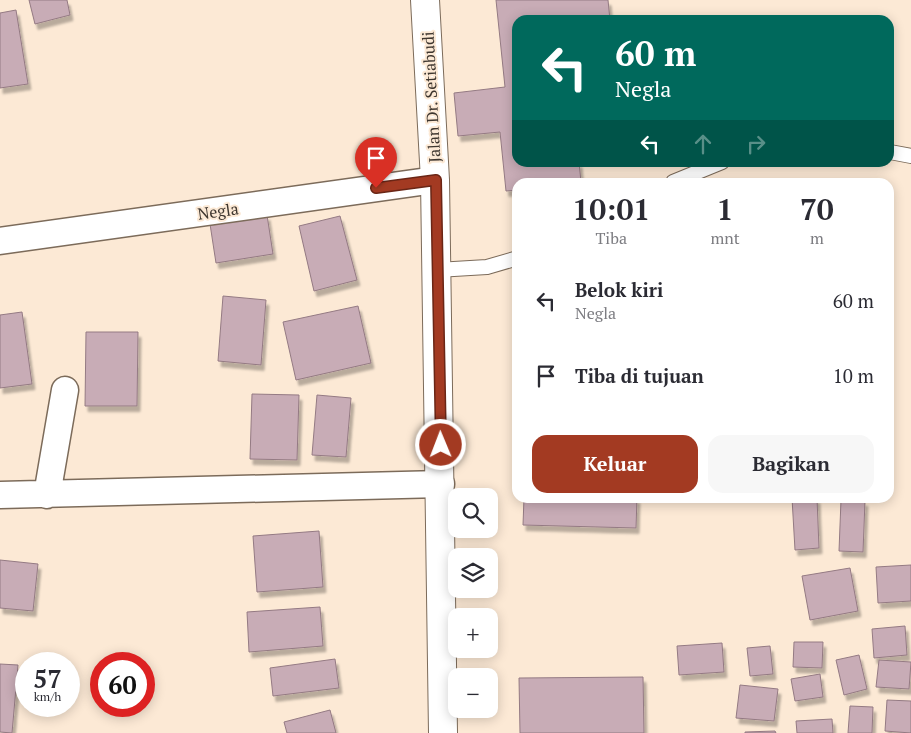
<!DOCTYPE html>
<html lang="id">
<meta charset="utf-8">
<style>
body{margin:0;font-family:"PT Serif",serif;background:#f7f7f7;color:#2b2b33;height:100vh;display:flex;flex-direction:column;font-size:19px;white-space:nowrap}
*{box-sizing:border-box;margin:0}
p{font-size:16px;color:#7c7c81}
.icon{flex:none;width:28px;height:28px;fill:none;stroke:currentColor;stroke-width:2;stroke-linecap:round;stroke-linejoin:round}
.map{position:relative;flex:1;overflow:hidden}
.drawer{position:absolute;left:512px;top:178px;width:382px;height:325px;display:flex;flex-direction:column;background:#fff;border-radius:15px;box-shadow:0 2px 12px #0003}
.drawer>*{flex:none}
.hud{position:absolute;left:512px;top:15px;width:382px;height:152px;border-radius:15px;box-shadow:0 2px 12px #0003;background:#00695c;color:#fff;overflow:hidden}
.fabs{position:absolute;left:448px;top:488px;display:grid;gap:10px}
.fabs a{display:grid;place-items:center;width:50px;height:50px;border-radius:10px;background:#fff;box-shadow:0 2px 12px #0003;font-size:25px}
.speed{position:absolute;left:15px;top:652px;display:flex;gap:10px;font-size:25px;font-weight:700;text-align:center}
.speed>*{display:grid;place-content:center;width:65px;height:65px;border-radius:50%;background:#fff;box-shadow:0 2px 12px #0003;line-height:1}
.speed small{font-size:12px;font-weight:400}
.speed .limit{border:8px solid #d22;background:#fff;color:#111}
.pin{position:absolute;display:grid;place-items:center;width:42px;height:42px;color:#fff;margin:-51px -21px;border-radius:50% 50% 50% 0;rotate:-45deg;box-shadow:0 0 5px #0007}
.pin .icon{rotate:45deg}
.me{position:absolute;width:55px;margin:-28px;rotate:359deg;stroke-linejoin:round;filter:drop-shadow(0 0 4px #0008)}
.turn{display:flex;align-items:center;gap:18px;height:105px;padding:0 20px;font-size:22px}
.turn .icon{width:65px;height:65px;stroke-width:2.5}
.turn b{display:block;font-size:35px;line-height:42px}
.lanes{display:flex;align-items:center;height:48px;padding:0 20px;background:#0003;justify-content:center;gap:25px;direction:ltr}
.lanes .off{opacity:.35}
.eta{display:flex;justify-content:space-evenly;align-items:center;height:85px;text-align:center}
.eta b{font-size:30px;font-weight:600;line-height:35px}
.primary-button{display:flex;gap:10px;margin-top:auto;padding:10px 20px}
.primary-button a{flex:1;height:58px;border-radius:15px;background:#a33a22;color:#fff;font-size:20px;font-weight:600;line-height:58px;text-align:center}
.primary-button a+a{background:#f7f7f7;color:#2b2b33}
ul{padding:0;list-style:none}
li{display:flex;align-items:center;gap:15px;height:75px;padding:0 20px}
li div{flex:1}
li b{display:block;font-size:19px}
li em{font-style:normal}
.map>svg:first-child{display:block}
</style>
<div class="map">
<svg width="911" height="733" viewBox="0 0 911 733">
<defs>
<filter id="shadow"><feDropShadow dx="3" dy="5.5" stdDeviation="1" flood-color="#0004"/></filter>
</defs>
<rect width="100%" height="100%" fill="#fce9d5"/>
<path fill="#c8acb6" stroke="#947a83" filter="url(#shadow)" d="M 29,0 L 67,0 L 70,15 L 35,24 Z
M 496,0 L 608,0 L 610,20 L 518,20 L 518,162 L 579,162 L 581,182 L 518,182 L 518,190 L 506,191 L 500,132 L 458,136 L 454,93 L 505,87 Z
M 16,10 L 28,84 L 0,88 L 0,13 Z
M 751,179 L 867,181 L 867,182 L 751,182 Z
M 267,215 L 273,254 L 216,263 L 210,224 Z
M 340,216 L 357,280 L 314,291 L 299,226 Z
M 223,296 L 266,300 L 261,365 L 218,361 Z
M 358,306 L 371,363 L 296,380 L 283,322 Z
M 22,312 L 32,384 L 0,388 L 0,315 Z
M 86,332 L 138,332 L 137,406 L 85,406 Z
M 252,394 L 299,395 L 297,460 L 250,459 Z
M 317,395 L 351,398 L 346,457 L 312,455 Z
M 524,498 L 637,498 L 636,528 L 523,525 Z
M 792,498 L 817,498 L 819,548 L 795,550 Z
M 841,500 L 865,501 L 863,552 L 839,551 Z
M 319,531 L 323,587 L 257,592 L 253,536 Z
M 0,560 L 38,564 L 33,611 L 0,608 Z
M 911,565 L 911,601 L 878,603 L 876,567 Z
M 850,568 L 858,611 L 810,620 L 802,576 Z
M 320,607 L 323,646 L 249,652 L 247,612 Z
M 905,626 L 907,655 L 874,658 L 872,629 Z
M 794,642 L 823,642 L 822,668 L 793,667 Z
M 722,643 L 724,672 L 679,675 L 677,646 Z
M 770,646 L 773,674 L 750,676 L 747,648 Z
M 859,655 L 867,689 L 844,695 L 836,660 Z
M 335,659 L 339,688 L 273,696 L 270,668 Z
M 879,660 L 911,662 L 909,689 L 876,687 Z
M 0,664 L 18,665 L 12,733 L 0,732 Z
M 820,674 L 823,697 L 795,701 L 791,679 Z
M 643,677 L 644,733 L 520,733 L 519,678 Z
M 740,685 L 778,689 L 774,721 L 736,718 Z
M 887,700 L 911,701 L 911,733 L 885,731 Z
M 850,706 L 873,707 L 872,733 L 848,733 Z
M 330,710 L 336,733 L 287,733 L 284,722 Z
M 832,719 L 833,733 L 797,733 L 796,721 Z
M 775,731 L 776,733 L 745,733 L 745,732 Z"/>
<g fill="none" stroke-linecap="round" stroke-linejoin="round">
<g stroke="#7c6b5a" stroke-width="16">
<path id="service" d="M 890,152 L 911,156
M 673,182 L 722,162
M 437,270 L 487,267 L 518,258"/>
</g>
<g stroke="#7c6b5a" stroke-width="29">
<path id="minor" d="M 0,241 L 435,180
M 0,495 L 441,484
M 47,495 L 65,390"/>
</g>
<g stroke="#7c6b5a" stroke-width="30">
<path id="primary" d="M 425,0 L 435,180 L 443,733"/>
</g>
<use href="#service" stroke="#fff" stroke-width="14"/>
<use href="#minor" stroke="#fff" stroke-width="26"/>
<use href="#primary" stroke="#fff" stroke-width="28"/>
</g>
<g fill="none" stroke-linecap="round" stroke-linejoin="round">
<g stroke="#6a2616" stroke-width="12">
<path id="route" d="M 376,188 L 436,180 L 441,445"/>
</g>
<use href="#route" stroke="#a33a22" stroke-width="9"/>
</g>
<g text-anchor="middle" stroke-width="4" stroke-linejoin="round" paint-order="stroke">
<g font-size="16" fill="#3e362f" stroke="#fce9d5">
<text transform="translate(431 97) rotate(-93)" y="6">Jalan Dr. Setiabudi</text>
<text transform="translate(218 211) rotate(-8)" y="6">Negla</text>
</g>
</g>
</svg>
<div class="fabs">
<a><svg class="icon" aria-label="search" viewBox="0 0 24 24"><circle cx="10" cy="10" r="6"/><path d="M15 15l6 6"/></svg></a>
<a><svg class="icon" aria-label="layers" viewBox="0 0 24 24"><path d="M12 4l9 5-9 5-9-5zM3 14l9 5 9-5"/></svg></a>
<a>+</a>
<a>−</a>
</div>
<div class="speed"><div>57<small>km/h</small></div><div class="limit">60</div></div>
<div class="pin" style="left:376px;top:188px;background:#d93025"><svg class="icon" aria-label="arrive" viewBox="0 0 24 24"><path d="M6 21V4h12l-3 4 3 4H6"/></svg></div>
<svg class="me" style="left:441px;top:445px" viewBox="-20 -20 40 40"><circle r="17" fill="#a33a22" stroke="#fff" stroke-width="3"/><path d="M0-11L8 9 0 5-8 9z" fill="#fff"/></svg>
<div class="hud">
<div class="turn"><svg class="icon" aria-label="left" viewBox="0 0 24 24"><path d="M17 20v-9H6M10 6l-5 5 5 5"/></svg><div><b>60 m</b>Negla</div></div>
<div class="lanes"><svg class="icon" aria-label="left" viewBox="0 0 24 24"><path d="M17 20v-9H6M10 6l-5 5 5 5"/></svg><svg class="icon off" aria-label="ahead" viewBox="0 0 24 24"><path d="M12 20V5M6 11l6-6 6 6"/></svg><svg class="icon off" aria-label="right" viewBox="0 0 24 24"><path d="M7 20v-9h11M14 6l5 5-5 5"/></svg></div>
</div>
<section class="drawer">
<div class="eta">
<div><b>10:01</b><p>Tiba</p></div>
<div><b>1</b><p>mnt</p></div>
<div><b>70</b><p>m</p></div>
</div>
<ul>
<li><svg class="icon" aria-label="left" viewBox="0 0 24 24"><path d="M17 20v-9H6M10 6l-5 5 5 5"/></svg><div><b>Belok kiri</b><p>Negla</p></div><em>60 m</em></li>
<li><svg class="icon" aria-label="arrive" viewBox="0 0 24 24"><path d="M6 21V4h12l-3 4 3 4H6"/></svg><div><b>Tiba di tujuan</b></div><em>10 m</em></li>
</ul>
<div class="primary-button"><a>Keluar</a><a>Bagikan</a></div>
</section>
</div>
